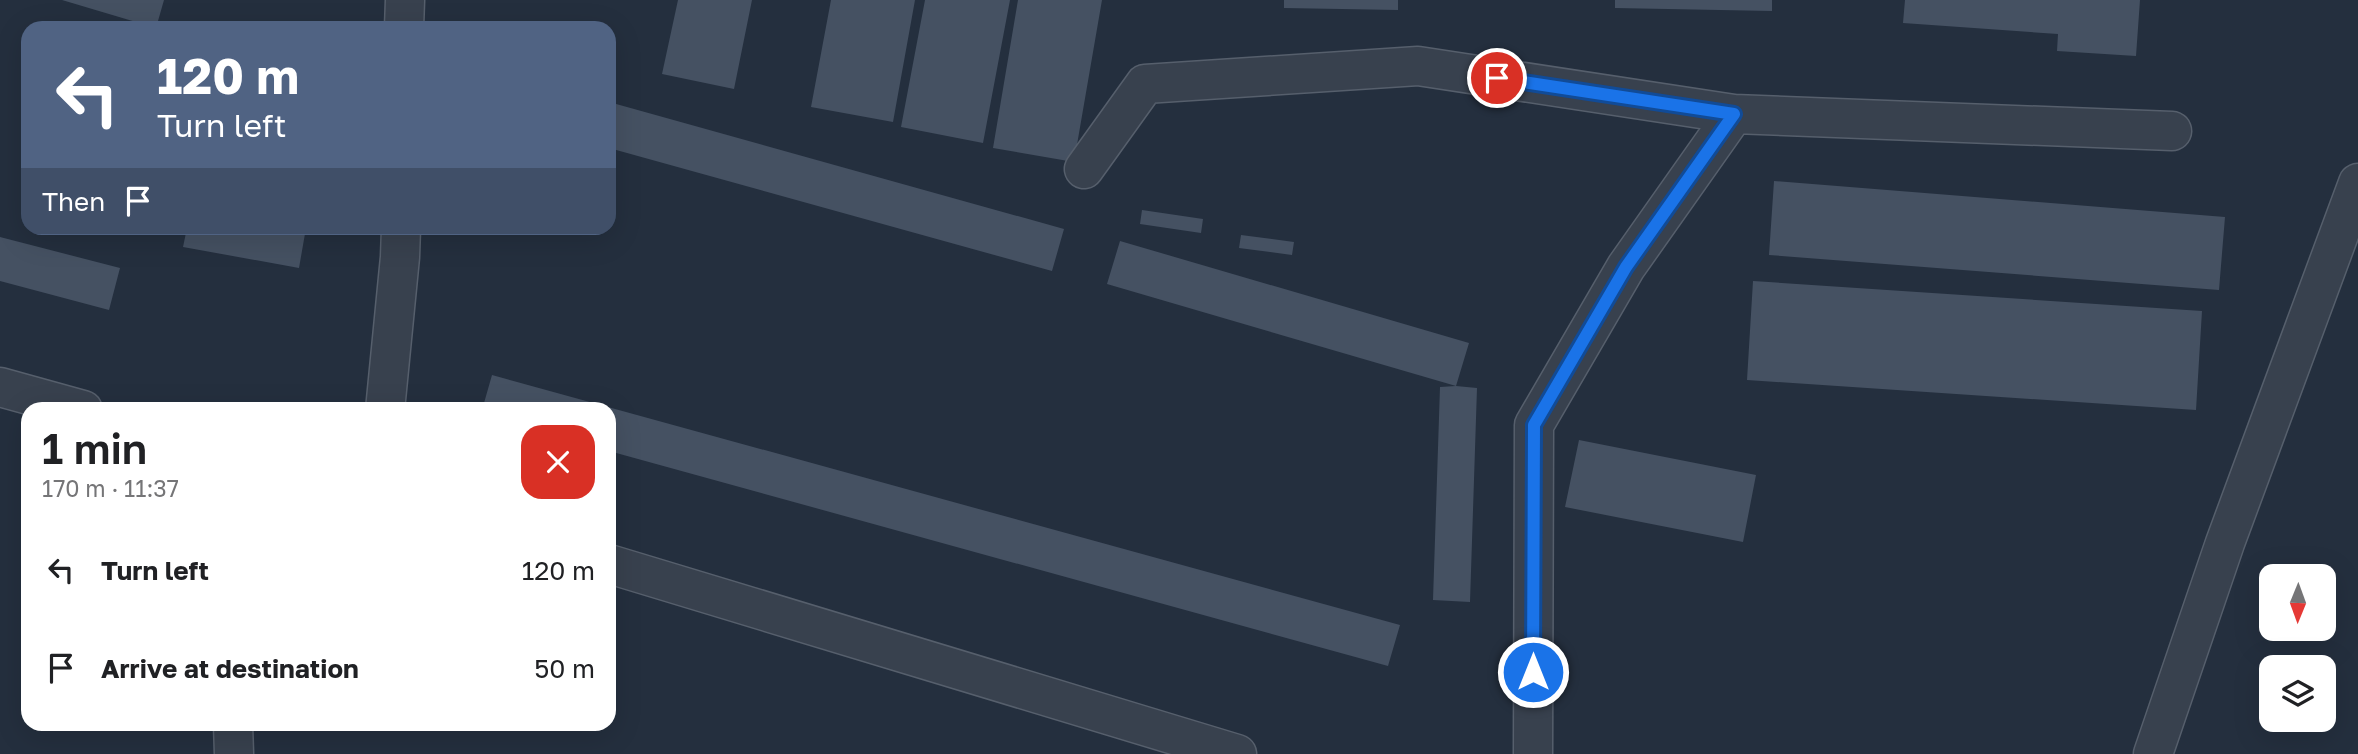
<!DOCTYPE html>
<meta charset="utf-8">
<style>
body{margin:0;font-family:"Golos Text",sans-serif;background:#f2f2f2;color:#202124;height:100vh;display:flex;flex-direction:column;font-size:26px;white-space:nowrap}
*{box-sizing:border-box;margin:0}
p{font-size:23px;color:#757577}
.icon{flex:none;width:38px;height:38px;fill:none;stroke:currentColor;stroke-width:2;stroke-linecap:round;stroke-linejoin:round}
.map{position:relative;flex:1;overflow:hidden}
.panel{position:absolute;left:21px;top:402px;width:595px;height:329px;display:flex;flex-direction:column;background:#fff;border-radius:21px;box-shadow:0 7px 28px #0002}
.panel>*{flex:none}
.hud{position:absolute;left:21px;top:21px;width:595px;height:214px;border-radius:21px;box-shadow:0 7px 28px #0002;background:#506383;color:#fff;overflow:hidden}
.needle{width:46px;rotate:181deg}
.buttons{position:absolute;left:2259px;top:564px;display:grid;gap:14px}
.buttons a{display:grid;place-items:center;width:77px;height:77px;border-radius:14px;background:#fff;box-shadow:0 7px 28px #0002;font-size:35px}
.pin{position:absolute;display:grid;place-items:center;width:60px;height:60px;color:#fff;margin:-30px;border:4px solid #fff;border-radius:50%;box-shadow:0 2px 7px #0007}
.me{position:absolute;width:77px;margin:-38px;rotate:0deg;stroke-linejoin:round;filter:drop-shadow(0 0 5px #0008)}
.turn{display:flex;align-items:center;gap:24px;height:147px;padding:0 21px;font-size:32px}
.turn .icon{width:91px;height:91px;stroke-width:2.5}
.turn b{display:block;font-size:49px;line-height:60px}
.then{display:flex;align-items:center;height:66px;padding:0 21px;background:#0003;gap:14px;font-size:26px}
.round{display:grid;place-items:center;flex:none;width:74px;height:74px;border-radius:21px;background:#f2f2f2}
.head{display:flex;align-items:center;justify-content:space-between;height:119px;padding:0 21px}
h1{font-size:42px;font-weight:600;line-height:52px}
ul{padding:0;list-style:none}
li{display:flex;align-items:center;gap:21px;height:98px;padding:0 21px}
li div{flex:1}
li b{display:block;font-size:26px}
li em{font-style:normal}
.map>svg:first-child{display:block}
</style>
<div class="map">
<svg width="2358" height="754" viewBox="0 0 2358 754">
<rect width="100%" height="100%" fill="#242f3e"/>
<path fill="#455162" d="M 62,0 L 164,0 L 156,28 Z
M 678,0 L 752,0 L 734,89 L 662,74 Z
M 831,0 L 915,0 L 893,122 L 811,107 Z
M 925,0 L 1010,0 L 983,143 L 901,127 Z
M 1018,0 L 1102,0 L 1074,162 L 993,148 Z
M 1284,0 L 1398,0 L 1398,10 L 1284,8 Z
M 1615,0 L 1772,0 L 1772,11 L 1615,8 Z
M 1905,0 L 2140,0 L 2136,56 L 2057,51 L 2058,34 L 1903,23 Z
M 609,102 L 1064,229 L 1052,271 L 609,148 Z
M 1774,181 L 2225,217 L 2219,290 L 1769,255 Z
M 1142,210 L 1203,219 L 1201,233 L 1140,224 Z
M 187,228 L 306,228 L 299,268 L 183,247 Z
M 1241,235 L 1294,242 L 1292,255 L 1239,248 Z
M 0,237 L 120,268 L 109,310 L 0,281 Z
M 1120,241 L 1469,343 L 1456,386 L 1107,284 Z
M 1753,281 L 2202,311 L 2196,410 L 1747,380 Z
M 492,375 L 1400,625 L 1388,666 L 609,451 L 609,410 L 482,410 Z
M 1456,386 L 1477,388 L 1470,602 L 1433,600 L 1440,387 Z
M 1579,440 L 1756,475 L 1743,542 L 1565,507 Z"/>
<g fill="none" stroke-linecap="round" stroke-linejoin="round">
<g stroke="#565f6c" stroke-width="41">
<path id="minor" d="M 404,28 L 405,0
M 1084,169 L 1145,84 L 1418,66 L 1734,114 L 2172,131
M 0,387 L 83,410
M 385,410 L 400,257 L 401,228
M 609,564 L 1237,754
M 233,724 L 234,754
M 1533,754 L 1534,425 L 1626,267 L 1734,114
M 2153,754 L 2225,543 L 2358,183"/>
</g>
<use href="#minor" stroke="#38414e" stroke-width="38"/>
</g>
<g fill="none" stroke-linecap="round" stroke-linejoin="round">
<g stroke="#114b97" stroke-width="18">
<path id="route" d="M 1497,78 L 1734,114 L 1626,267 L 1534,425 L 1533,672"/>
</g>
<use href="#route" stroke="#1a73e8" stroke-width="12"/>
</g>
</svg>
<div class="buttons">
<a><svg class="needle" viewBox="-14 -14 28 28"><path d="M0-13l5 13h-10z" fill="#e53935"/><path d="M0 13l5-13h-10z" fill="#757577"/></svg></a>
<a><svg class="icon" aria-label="layers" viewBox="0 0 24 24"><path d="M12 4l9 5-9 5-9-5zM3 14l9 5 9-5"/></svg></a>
</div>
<div class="pin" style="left:1497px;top:78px;background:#d93025"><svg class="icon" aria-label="arrive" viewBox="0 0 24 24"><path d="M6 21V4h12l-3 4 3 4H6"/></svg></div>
<svg class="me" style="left:1533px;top:672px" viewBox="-20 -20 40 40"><circle r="17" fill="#1a73e8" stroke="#fff" stroke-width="3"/><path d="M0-11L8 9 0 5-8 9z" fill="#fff"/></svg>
<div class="hud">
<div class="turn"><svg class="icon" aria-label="left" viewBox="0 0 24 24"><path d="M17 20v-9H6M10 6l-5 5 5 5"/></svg><div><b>120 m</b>Turn left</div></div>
<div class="then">Then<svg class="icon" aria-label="arrive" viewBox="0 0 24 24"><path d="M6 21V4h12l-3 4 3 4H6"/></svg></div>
</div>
<section class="panel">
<div class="head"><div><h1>1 min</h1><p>170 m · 11:37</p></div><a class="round" style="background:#d93025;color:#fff"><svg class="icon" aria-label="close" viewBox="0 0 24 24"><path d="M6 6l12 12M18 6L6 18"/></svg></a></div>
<ul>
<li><svg class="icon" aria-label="left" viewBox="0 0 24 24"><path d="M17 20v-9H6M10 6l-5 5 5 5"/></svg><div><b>Turn left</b></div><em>120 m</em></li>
<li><svg class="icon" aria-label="arrive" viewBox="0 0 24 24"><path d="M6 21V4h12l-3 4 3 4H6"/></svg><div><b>Arrive at destination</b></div><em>50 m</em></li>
</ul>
</section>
</div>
